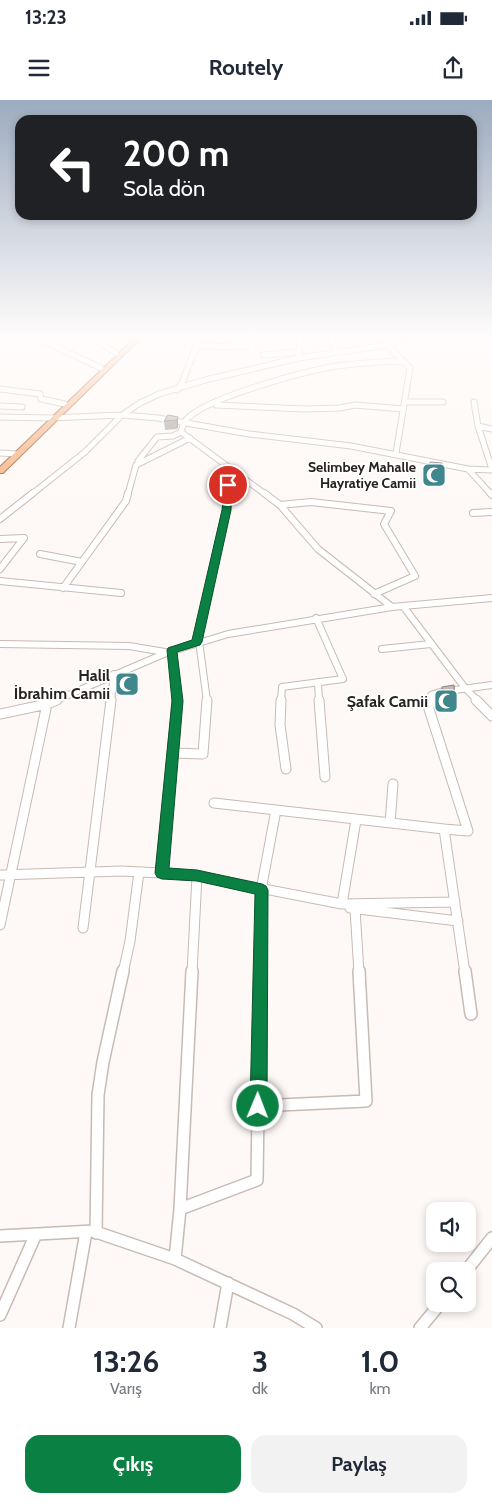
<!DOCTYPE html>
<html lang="tr">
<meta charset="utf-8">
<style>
body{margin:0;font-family:Cabin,sans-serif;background:#f2f2f3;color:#1f2937;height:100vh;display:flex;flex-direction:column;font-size:19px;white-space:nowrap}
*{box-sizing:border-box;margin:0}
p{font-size:16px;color:#747a83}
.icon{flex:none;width:28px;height:28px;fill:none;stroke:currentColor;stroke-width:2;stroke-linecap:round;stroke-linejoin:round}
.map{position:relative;height:1228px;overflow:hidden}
.sheet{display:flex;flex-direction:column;background:#fff;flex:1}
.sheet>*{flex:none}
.guide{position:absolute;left:15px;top:15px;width:462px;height:105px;border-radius:15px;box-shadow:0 2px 8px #0003;background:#202124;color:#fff;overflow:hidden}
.buttons{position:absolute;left:426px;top:1102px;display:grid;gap:10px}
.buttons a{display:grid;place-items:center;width:50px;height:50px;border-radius:10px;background:#fff;box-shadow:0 2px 8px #0003;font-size:25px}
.pin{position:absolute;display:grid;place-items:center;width:42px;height:42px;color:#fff;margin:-21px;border:2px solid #fff;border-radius:50%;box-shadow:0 1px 5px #0007}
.me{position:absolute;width:55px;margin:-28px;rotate:1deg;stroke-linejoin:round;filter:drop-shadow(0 0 4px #0008)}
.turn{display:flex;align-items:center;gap:18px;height:105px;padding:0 25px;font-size:22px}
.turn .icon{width:65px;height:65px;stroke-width:2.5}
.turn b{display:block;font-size:35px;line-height:42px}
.eta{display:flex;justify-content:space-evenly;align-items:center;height:85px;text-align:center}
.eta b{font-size:30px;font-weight:700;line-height:35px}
.cta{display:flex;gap:10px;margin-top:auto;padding:10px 25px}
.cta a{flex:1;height:58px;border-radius:15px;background:#0b8043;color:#fff;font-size:20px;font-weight:700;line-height:58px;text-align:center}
.cta a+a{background:#f2f2f3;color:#1f2937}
.status{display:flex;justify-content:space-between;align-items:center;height:35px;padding:0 25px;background:#fff;direction:ltr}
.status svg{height:14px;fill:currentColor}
header{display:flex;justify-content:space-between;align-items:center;height:65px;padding:0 25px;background:#fff;font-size:22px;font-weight:700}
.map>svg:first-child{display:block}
</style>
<div class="status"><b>13:23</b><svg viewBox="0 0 49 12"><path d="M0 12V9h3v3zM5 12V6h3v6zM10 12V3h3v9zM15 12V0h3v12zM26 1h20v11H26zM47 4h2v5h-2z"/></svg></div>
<header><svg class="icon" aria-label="menu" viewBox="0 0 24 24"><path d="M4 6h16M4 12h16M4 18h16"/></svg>Routely<svg class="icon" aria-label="share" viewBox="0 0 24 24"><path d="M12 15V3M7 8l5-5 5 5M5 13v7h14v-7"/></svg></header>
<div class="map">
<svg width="492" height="1228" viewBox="0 0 492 1228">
<rect width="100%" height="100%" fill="#fef9f6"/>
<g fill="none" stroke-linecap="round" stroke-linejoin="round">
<path stroke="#ca9d82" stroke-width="1" d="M 0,237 L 3,236"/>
<g stroke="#c7bbb3" stroke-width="7">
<path id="minor-far3" d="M 33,236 L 101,268
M 95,236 L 101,243 L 116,253
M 330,236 L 337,253
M 358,236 L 364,248
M 484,236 L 492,238
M 197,246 L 245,247 L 250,236
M 263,255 L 299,252
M 299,256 L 300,236
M 0,289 L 40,294 L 41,299 L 65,304
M 177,290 L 182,283 L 200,236
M 405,302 L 443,302
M 474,302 L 478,326 L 492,369
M 216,305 L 304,309 L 340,308 L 355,305 L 403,309
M 0,306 L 22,307
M 0,317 L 49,318 L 122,315 L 158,318 L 249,334 L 351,346 L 468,369 L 492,370
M 478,326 L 492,329
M 0,353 L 17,354
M 396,353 L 410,268 L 387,245 L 410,236
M 138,361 L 157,337 L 173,336 L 181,332
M 468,369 L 491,394
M 32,394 L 85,352 L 122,315 L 140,303 L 159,294 L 205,280 L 299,258 L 387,245
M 128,394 L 136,365 L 190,338
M 227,394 L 228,385
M 265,394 L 181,332 C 182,329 183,324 185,321 C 203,298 306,271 337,266 C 358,263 380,262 402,261"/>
</g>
<g stroke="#c7bbb3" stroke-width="8">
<path id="minor-far2" d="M 264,393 L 280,405 L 318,449 L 392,507
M 490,393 L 492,395
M 280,405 L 311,402 L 391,411 L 384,424 L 415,476 L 374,494
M 473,413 L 492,412
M 0,419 L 33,393
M 0,439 L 24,438 L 0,469
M 40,454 L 82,462
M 0,481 L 121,493
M 63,488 L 126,401 L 128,393
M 403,506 L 465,588 L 478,601
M 199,541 L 207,601
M 197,542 L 226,410 L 227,393
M 0,544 L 129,546 L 165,552
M 382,549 L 431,544
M 172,550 L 177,601
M 318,582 L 319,601
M 54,601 L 166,553 L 228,534 L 392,507 L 492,498
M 111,601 L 114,574
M 281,601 L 282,587 L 343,579 L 316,518
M 430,601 L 431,595 L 440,592 L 492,585"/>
</g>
<g stroke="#c7bbb3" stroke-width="11">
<path id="minor-far1" d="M 281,600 L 280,625 L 286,669
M 319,600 L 325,677
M 430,600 L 429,609 L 468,731 L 444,729 L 465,873
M 476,600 L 492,616
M 0,614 L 47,604 L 57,600
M 173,653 L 203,654 L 207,600
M 214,703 L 444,729
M 390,723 L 393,684
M 161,773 L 197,776 L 342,804 L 455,802
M 0,775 L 122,771 L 161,773 L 177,600
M 342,804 L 356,720
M 350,808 L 458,821
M 355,809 L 359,873
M 0,825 L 47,604
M 83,828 L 111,600
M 123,873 L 130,841 L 139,772
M 192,873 L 197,776
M 260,873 L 261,790 L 276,710"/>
</g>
<g stroke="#c7bbb3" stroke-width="14">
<path id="minor" d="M 465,871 L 471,914
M 258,1006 L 366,1001 L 359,871
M 180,1109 L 257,1080 L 260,871
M 96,1133 L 98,995 L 103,962 L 123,871
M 0,1136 L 93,1131 L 175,1159 L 293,1214 L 316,1228
M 175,1159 L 180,1109 L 192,871
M 466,1171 L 492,1138
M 0,1215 L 36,1134
M 69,1228 L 86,1132
M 220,1228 L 228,1183
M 420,1228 L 440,1204"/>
</g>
<g stroke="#a75f2d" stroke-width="2">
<path id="major" d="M 137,236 L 143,236 L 3,373 L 0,373 L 0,367 Z"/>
</g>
<use href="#minor-far3" stroke="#fff" stroke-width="5"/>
<use href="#minor-far2" stroke="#fff" stroke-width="6"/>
<use href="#minor-far1" stroke="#fff" stroke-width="9"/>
<use href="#minor" stroke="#fff" stroke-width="11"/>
<use href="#major" fill="#f3b385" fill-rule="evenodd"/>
</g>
<path fill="#aba09a" d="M 178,317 L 178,326 L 177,329 L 165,330 L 164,321 Z
M 430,362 L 441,370 L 440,379 L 428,378 Z
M 442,587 L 455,597 L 453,607 L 440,607 L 439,597 Z"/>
<path fill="#8b827d" d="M 178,317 L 178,326 L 177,329 L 177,320 Z"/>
<path fill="#c7bab3" stroke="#8b827d" d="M 168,315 L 178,317 L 177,320 L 164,321 Z
M 430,362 L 442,363 L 441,370 L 429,369 Z
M 454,585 L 455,597 L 443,597 L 442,587 Z"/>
<linearGradient id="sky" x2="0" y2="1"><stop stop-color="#9cabbf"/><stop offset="0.58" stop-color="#fffcfb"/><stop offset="1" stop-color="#fffcfb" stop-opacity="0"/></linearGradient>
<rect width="492" height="408" fill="url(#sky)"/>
<path fill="#0b8043" stroke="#07532c" d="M 225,383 L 232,385 L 231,410 L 202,542 L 200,545 L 177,552 L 183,601 L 169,768 L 197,770 L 262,784 L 266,786 L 268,790 L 267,1006 L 264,1011 L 258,1014 L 253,1011 L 250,1006 L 255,794 L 197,781 L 162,779 L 157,777 L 155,773 L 172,601 L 167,550 L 168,548 L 192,540 L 222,410 Z"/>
<defs>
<g id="mosque-square" transform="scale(1.25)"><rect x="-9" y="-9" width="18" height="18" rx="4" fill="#3f878c" stroke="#fff"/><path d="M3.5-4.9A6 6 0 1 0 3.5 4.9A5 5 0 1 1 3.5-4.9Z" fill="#fff"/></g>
</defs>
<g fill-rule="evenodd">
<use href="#mosque-square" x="434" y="375"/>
<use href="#mosque-square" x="127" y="584"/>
<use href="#mosque-square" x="446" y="601"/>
</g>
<g text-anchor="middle" stroke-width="4" stroke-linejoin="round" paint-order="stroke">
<g font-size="14" font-weight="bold" fill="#282320" stroke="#fff" text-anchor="end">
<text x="416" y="372">Selimbey Mahalle<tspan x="416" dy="16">Hayratiye Camii</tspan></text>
</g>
<g font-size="16" font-weight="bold" fill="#282320" stroke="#fff" text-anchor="end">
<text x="110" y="581">Halil<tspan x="110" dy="18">İbrahim Camii</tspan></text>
<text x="428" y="607">Şafak Camii</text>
</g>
</g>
</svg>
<div class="buttons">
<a><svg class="icon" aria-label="sound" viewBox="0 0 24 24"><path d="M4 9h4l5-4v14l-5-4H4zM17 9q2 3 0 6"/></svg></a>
<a><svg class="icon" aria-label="search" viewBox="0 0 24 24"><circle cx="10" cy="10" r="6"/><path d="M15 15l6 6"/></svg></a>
</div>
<div class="pin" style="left:228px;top:385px;background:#d93025"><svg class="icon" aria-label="arrive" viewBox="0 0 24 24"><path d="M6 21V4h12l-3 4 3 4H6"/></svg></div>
<svg class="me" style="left:258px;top:1006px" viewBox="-20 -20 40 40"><circle r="17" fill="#0b8043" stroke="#fff" stroke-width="3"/><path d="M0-11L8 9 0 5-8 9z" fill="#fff"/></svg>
<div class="guide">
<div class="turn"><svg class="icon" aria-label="left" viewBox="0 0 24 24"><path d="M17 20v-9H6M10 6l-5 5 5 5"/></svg><div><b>200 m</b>Sola dön</div></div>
</div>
</div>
<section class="sheet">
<div class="eta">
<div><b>13:26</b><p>Varış</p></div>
<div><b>3</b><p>dk</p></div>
<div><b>1.0</b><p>km</p></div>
</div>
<div class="cta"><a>Çıkış</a><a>Paylaş</a></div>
</section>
